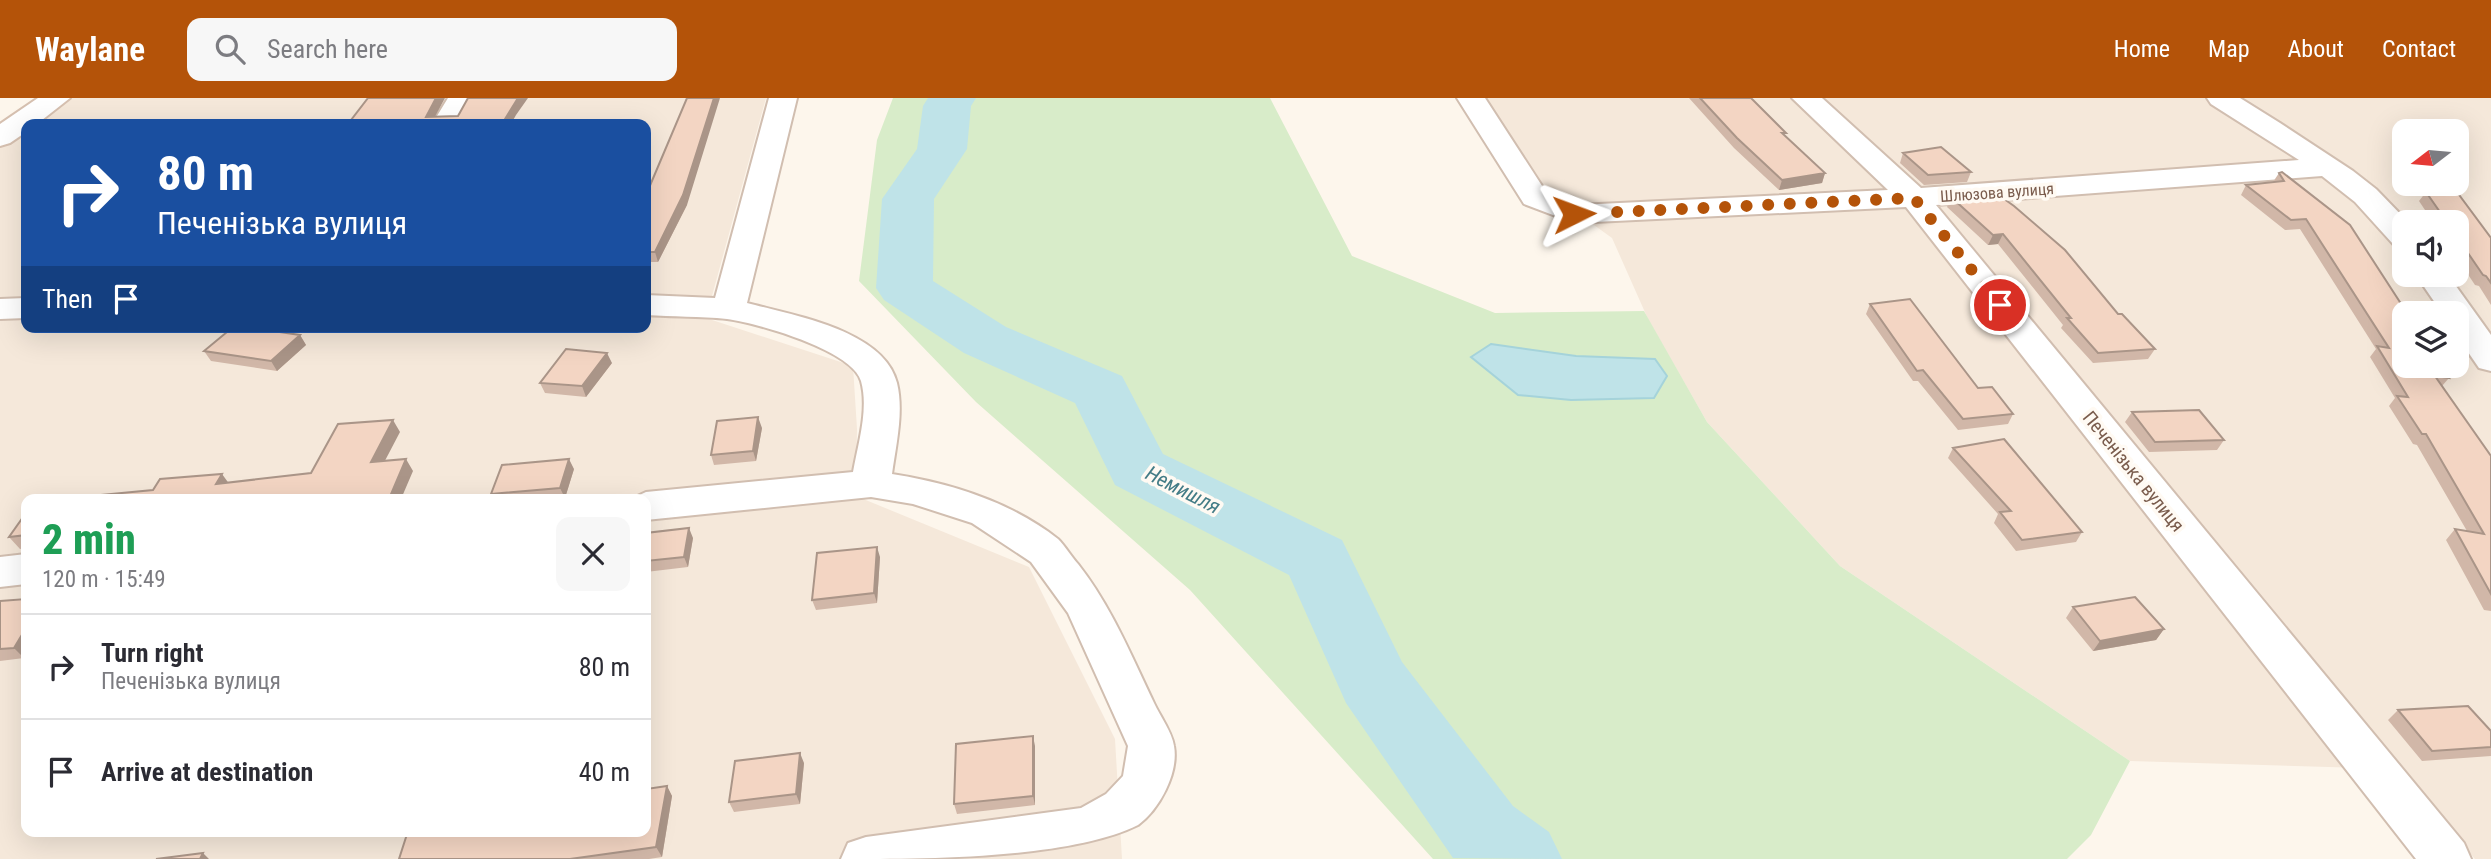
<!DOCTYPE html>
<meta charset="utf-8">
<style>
body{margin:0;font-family:"Roboto Condensed",sans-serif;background:#f7f7f7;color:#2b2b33;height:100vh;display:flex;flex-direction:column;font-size:26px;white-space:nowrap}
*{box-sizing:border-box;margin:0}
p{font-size:23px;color:#7c7c81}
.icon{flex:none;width:38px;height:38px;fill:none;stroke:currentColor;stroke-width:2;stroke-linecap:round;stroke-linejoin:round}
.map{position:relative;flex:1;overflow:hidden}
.details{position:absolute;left:21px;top:396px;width:630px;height:343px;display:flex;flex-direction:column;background:#fff;border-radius:14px;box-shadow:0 7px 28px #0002}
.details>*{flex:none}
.banner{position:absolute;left:21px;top:21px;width:630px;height:214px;border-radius:14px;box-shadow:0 7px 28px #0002;background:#1a4fa0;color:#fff;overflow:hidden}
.needle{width:46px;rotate:254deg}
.fabs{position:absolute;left:2392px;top:21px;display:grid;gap:14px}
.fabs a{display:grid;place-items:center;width:77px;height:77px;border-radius:14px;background:#fff;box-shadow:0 7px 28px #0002;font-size:35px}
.pin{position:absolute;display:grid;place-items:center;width:60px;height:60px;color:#fff;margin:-30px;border:4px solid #fff;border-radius:50%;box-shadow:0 2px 7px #0007}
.me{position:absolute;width:77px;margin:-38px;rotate:87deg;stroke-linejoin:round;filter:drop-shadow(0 0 5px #0008)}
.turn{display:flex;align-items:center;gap:24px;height:147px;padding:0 21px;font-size:32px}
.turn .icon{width:91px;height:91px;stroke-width:2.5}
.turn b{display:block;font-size:49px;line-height:60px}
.then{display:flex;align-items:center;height:66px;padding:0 21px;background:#0003;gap:14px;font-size:26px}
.round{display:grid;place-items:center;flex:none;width:74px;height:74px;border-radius:14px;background:#f7f7f7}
.headline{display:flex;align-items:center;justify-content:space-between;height:119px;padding:0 21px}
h1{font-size:42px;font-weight:800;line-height:52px;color:#1e9e55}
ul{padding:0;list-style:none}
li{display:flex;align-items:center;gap:21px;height:105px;padding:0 21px;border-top:2px solid #e1e1e2}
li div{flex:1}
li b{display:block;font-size:26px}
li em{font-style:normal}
header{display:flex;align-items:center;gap:42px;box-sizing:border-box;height:98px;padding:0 35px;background:#b45309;color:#fff}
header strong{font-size:33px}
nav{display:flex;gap:38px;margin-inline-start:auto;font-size:24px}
.search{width:490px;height:63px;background:#f7f7f7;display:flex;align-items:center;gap:18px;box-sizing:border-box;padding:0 24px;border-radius:14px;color:#7c7c81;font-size:26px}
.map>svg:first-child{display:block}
</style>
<header>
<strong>Waylane</strong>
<div class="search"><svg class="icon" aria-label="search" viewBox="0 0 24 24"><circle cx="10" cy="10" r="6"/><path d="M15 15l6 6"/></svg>Search here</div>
<nav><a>Home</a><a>Map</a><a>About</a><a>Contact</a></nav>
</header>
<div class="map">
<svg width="2491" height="761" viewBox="0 0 2491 761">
<rect width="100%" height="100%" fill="#fdf6ec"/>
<path fill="#f5e8da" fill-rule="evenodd" d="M 56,0 L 766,0 L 706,220 L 853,268 L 857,331 L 856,398 L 1029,469 L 1115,641 L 1122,761 L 0,761 L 0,39 ZM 26,26 L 646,26 L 646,229 L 26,229 ZM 26,401 L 646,401 L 646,733 L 26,733 Z
M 1484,0 L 2491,0 L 2491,761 L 2475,761 L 2397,671 L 2130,663 L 1840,468 L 1707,324 L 1648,221 L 1612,140 L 1544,91 ZM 2404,33 L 2457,33 L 2457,86 L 2404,86 ZM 2404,124 L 2457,124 L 2457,177 L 2404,177 ZM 2404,215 L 2457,215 L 2457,268 L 2404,268 Z"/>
<path fill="#d8ecc9" d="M 893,0 L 1270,0 L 1352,158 L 1495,215 L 1644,213 L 1707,324 L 1840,468 L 2130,663 L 2091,737 L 2067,761 L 1433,761 L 1190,492 L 976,304 L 859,183 L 877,42 Z"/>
<path fill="#bfe3e8" stroke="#a5d3da" stroke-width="2" d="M 1491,246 L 1576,258 L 1655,261 L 1667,278 L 1654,300 L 1571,302 L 1518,297 L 1471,259 Z"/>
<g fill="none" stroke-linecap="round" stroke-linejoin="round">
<path fill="#bfe3e8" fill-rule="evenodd" d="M 928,0 L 976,0 L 971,8 L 967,51 L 934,101 L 933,183 L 1006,229 L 1122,278 L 1163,356 L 1342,442 L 1402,564 L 1513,708 L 1549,734 L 1562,761 L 1453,760 L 1346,605 L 1289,477 L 1115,387 L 1075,305 L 964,255 L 884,202 L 876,190 L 882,101 L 917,51 L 923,8 Z"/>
<g stroke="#d1beb0" stroke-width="4">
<path id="street" d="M 448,0 L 476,0 L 460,26 L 432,26 Z
M 769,0 L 797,0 L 747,205 C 792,217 884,232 897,285 C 904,314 896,347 892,376 C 950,385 1011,404 1058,441 C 1065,448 1071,458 1078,466 C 1111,508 1131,557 1154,605 C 1160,618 1172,634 1174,648 C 1179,675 1159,712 1138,727 C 1070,761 923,761 841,761 L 848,745 L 866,739 L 1081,710 L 1106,696 L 1123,678 L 1128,648 L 1068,515 L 1031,464 L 972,425 L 913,406 L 871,399 L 646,422 L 646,401 L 631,401 L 646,394 L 853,374 C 858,346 869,311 861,283 C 852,252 757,225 727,221 C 700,218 673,219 646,217 L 646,197 L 715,200 Z
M 1457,0 L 1485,0 L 1546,94 L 1578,107 L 1888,92 L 1792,0 L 1822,0 L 1921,90 L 2299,62 L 2211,6 L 2207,0 L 2240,0 L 2280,25 L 2353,73 L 2376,91 L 2408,124 L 2404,124 L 2404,148 L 2393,146 L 2355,104 L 2322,78 L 1936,107 L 2464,745 L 2471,761 L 2416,761 L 1906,109 L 1574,125 L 1524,106 Z
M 2416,177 L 2448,177 L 2491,237 L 2491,273 L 2479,270 L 2457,238 L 2457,215 L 2442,215 Z
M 26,200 L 26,220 L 0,221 L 0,201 Z
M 26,456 L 26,486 L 0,489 L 0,459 Z"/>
</g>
<g stroke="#d6c0b0" stroke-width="4">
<path id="secondary" d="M 38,0 L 70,0 L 37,26 L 26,26 L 26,34 L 10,45 L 0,48 L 0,26 Z"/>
</g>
<use href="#street" fill="#fff" fill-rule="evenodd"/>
<use href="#secondary" fill="#fff" fill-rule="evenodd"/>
</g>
<path fill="#d1b7a8" d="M 1689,0 L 1751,0 L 1785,38 L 1825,75 L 1822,85 L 1779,92 L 1734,50 Z
M 1903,55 L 1971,74 L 1967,84 L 1924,87 L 1900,65 Z
M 2279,75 L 2449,280 L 2442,288 L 2491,358 L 2491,513 L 2484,512 L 2446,442 L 2455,431 L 2467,433 L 2417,347 L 2413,346 L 2389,308 L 2395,300 L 2370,259 L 2376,251 L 2300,131 L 2285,132 L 2241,97 L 2246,87 L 2273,84 Z
M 2426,94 L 2491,140 L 2491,207 L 2479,188 L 2475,187 L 2457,160 L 2457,124 L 2433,124 L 2419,103 Z
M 646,97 L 687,107 L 658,164 L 646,164 Z
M 1951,99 L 2118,216 L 2155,251 L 2148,261 L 2093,265 L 2061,230 L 2063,227 L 1998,146 L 1988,147 L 1947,109 Z
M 1870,206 L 1978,290 L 2013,316 L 2008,326 L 1958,332 L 1918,283 L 1913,283 L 1866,216 Z
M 300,237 L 306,247 L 277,273 L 211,263 L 204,253 Z
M 612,265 L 586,299 L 545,295 L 540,285 Z
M 2132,314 L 2224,342 L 2217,352 L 2149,354 L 2125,324 Z
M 762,330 L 756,363 L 714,367 L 711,357 Z
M 1953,350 L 2082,434 L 2076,444 L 2016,453 L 1994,425 L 1998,416 L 1948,360 Z
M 574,371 L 565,400 L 494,401 L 491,396 Z
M 26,415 L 26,450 L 20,451 L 9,439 Z
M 646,435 L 693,440 L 688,469 L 646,474 Z
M 880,459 L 877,505 L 816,512 L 812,502 Z
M 26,501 L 26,556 L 24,560 L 0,563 L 0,503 Z
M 2073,509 L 2164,531 L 2156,542 L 2093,553 L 2066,520 Z
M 2398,612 L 2491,633 L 2491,658 L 2422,663 L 2388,622 Z
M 1035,648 L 1035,707 L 957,716 L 954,706 Z
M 804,665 L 800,706 L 734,714 L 729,704 Z
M 667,688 L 672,698 L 662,759 L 649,761 L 399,761 L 646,733 Z"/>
<path fill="#aa9588" d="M 436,0 L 445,0 L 431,26 L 426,19 Z
M 518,0 L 528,0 L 516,17 L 511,26 L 502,26 Z
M 714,0 L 720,0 L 687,107 L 658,164 L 655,154 Z
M 1825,75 L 1822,85 L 1779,92 L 1782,82 Z
M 2003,136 L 1998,146 L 1988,147 L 1993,137 Z
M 300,237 L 306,247 L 277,273 L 271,263 Z
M 607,255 L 612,265 L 586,299 L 582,288 Z
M 758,319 L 762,330 L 756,363 L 753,353 Z
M 393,322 L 400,334 L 378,376 L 371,364 Z
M 406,361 L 413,373 L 401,401 L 389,401 Z
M 569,361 L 574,371 L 565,400 L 560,390 Z
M 222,376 L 230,387 L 216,386 Z
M 689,430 L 693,440 L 688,469 L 684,459 Z
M 877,449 L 880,459 L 877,505 L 874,495 Z
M 26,530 L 26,556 L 24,560 L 14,550 Z
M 2164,531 L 2156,542 L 2093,553 L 2100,543 Z
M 1033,638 L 1035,648 L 1035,707 L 1033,698 Z
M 800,655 L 804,665 L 800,706 L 796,696 Z
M 667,688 L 672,698 L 662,759 L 656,749 Z
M 203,755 L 209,761 L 200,761 Z"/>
<path fill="#f3d5c3" stroke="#aa9588" stroke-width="2" d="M 368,0 L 436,0 L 426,19 L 458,18 L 468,0 L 518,0 L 502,26 L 348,26 Z
M 687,0 L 714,0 L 683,97 L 655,154 L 646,154 L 646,97 Z
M 1700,0 L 1751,0 L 1786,35 L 1782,35 L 1825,75 L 1782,82 L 1737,40 Z
M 1941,49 L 1971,74 L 1928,77 L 1903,55 Z
M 2282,74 L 2350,127 L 2407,215 L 2404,215 L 2404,268 L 2441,268 L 2449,280 L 2435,278 L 2491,358 L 2491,496 L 2455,431 L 2484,436 L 2426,336 L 2422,336 L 2397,298 L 2408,299 L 2377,248 L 2389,250 L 2306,121 L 2291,122 L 2246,87 L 2284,83 L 2279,75 Z
M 2437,86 L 2451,86 L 2491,140 L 2491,185 L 2486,178 L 2483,177 L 2457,139 L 2457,124 L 2447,124 L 2426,94 Z
M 1997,96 L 2014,108 L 2065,152 L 2118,216 L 2122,216 L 2155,251 L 2098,255 L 2067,220 L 2071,220 L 2003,136 L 1993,137 L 1951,99 Z
M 1910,201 L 1978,290 L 1992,289 L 2013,316 L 1963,321 L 1923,272 L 1917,273 L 1870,206 Z
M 233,229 L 245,229 L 300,237 L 271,263 L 204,253 Z
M 566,251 L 607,255 L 582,288 L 540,285 Z
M 2199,312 L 2224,342 L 2155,344 L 2132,314 Z
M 758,319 L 753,353 L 711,357 L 717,323 Z
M 393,322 L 371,364 L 406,361 L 389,401 L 59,401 L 153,392 L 160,381 L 222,376 L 216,386 L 311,375 L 338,326 Z
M 2004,341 L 2082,434 L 2022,442 L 2000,414 L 2011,413 L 1953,350 Z
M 569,361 L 560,390 L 491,396 L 502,367 Z
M 26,415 L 26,437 L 9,439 Z
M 689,430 L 684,459 L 646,463 L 646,435 Z
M 877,449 L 874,495 L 812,502 L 817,455 Z
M 2135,499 L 2164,531 L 2100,543 L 2073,509 Z
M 26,501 L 26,530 L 14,550 L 0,551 L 0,503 Z
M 2468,608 L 2491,633 L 2491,649 L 2432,653 L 2398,612 Z
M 1033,638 L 1033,698 L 954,706 L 956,646 Z
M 800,655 L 796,696 L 729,704 L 735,663 Z
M 667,688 L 656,749 L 570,761 L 399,761 L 408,733 L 646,733 L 646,691 Z
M 203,755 L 200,761 L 156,761 Z"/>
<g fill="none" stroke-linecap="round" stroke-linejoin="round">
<path stroke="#b45309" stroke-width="12" stroke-dasharray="0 21.6" d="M 1574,116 L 1914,100 L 2000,207"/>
</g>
<g text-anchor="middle" stroke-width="7" stroke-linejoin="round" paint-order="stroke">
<g font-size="16" fill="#7a5c4d" stroke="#fffaf3">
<text transform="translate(1997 94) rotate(-4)" y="6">Шлюзова вулиця</text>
</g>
<g font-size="19" fill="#7a5c4d" stroke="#fffaf3">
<text transform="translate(2134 373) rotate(51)" y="7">Печенізька вулиця</text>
</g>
<g font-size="21" font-style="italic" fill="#437c86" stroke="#fffaf3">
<text transform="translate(1183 392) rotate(27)" y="7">Немишля</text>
</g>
</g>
</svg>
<div class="fabs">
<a><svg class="needle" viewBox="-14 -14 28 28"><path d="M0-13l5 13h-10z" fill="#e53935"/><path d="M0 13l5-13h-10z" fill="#7c7c81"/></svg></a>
<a><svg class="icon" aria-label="sound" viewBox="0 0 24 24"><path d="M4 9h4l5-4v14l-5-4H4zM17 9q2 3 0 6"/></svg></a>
<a><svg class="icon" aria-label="layers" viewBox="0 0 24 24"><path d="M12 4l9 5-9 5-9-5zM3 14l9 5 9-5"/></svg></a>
</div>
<div class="pin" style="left:2000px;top:207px;background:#d93025"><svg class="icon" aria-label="arrive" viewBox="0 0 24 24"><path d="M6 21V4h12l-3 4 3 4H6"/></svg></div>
<svg class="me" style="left:1574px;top:116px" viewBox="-20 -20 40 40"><path d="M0-17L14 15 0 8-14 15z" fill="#b45309" stroke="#fff" stroke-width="4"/></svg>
<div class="banner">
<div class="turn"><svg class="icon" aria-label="right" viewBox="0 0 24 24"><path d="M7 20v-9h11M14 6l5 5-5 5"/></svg><div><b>80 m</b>Печенізька вулиця</div></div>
<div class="then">Then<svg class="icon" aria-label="arrive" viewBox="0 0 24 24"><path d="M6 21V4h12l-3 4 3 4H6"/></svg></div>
</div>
<section class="details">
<div class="headline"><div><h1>2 min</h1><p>120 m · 15:49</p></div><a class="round"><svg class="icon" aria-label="close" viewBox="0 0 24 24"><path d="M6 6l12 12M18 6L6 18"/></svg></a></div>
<ul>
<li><svg class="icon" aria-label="right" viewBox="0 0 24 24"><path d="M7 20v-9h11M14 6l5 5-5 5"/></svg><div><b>Turn right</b><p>Печенізька вулиця</p></div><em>80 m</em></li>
<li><svg class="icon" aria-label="arrive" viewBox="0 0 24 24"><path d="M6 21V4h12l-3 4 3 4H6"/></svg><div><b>Arrive at destination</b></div><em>40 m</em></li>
</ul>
</section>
</div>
